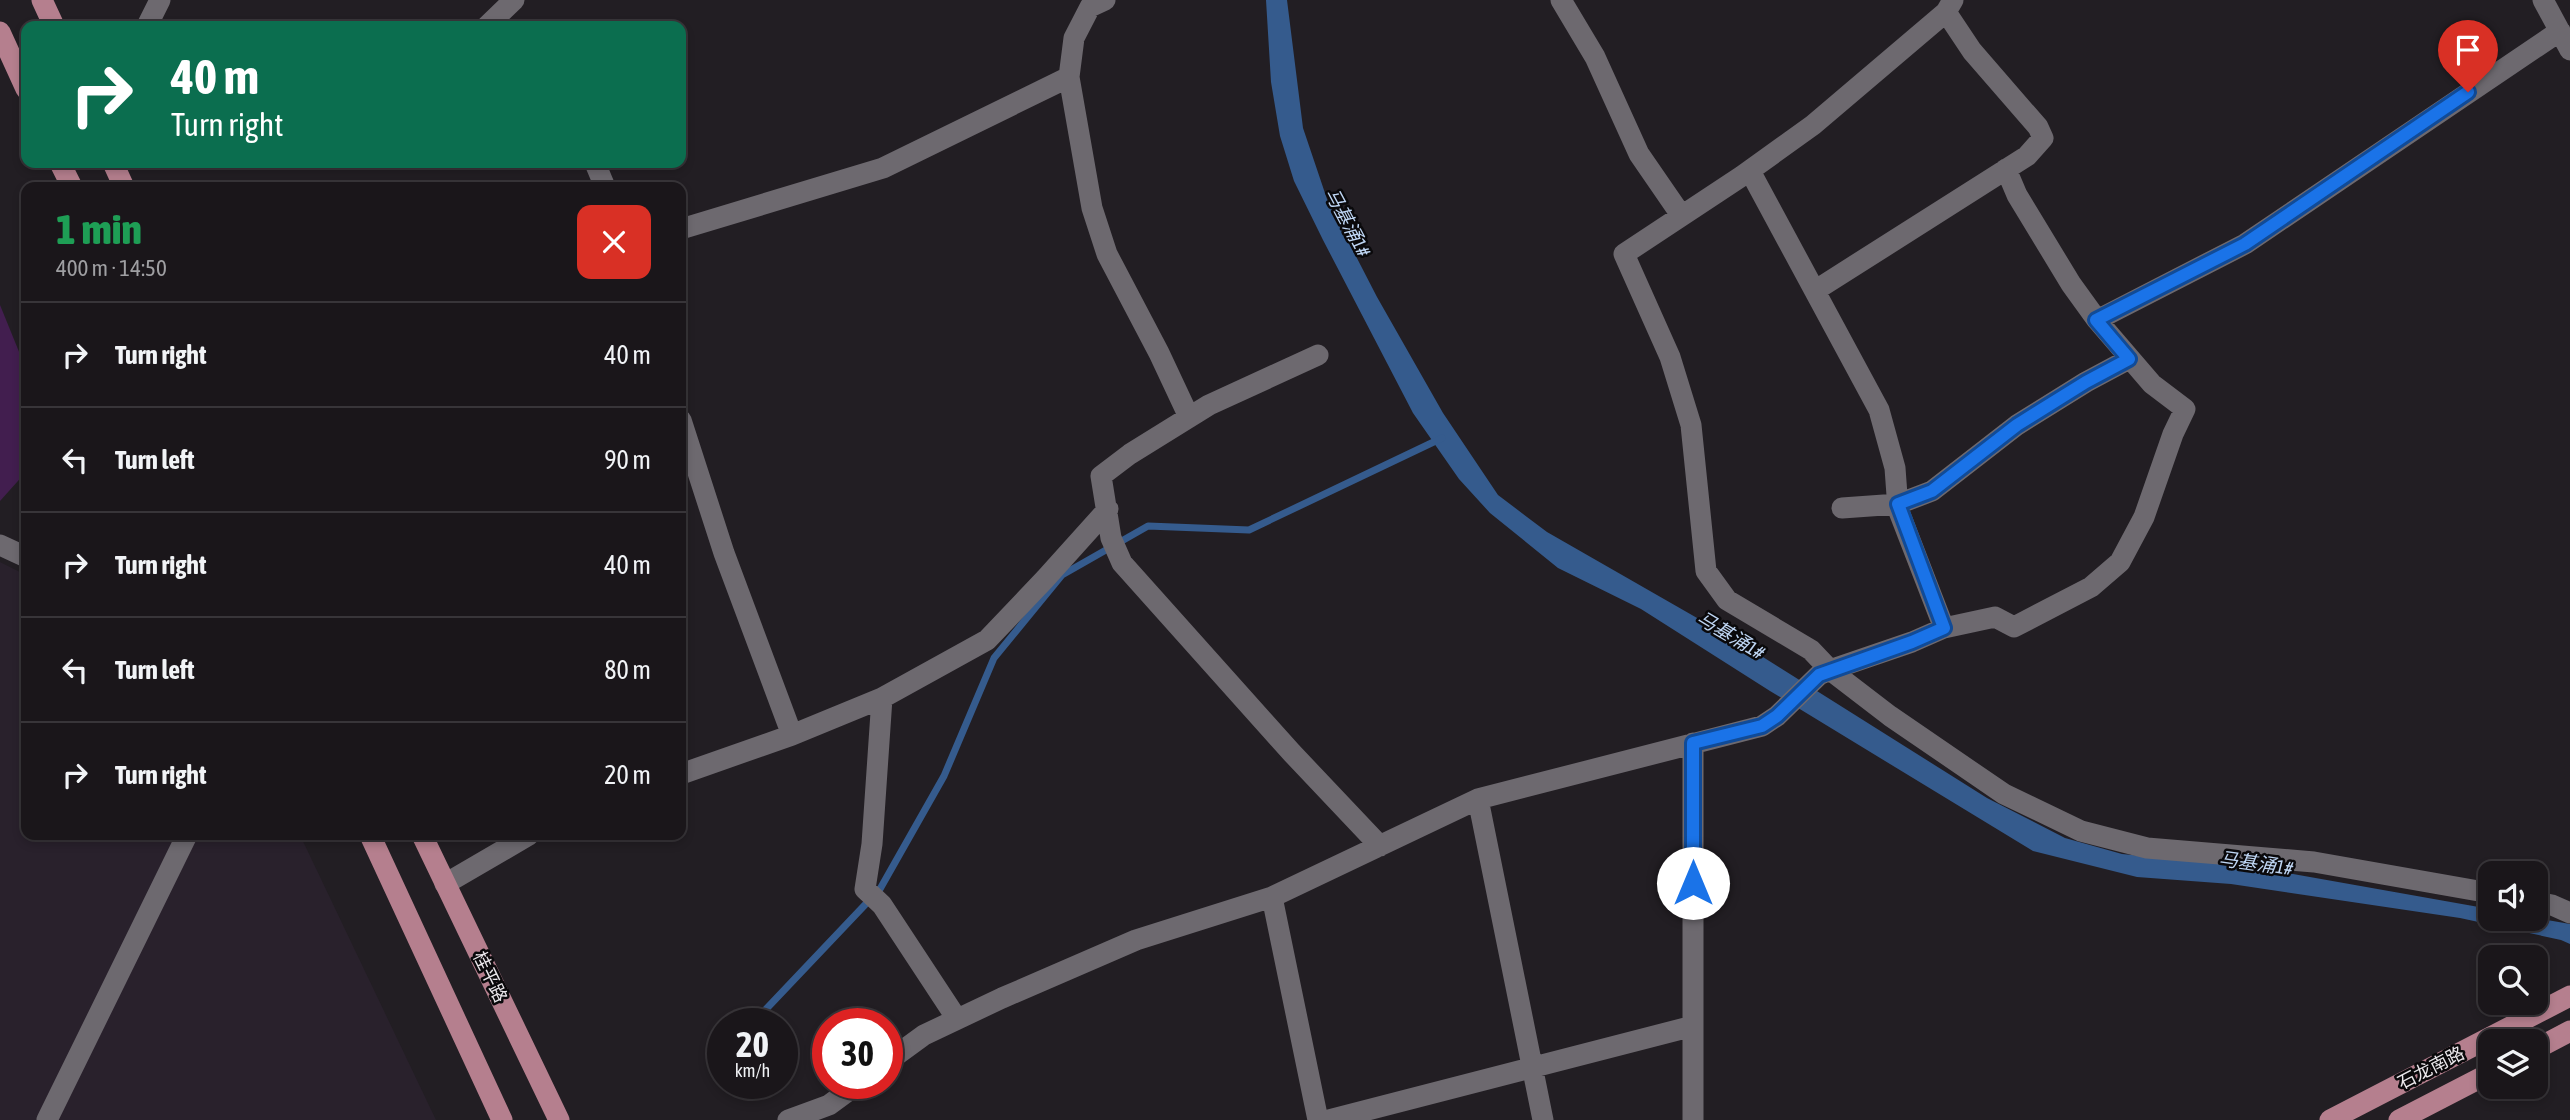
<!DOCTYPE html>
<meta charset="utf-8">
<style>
body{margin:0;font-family:"Asap Condensed","Noto Sans SC",sans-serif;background:#272327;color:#f1f3f6;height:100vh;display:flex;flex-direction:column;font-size:26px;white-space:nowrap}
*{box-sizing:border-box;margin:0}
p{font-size:23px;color:#9f9fa2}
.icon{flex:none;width:38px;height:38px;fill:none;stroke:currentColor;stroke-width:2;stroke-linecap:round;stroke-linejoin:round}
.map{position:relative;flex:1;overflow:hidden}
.drawer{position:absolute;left:21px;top:182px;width:665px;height:658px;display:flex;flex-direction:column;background:#1a161a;border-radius:14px;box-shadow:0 4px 10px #0003,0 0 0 2px #383539}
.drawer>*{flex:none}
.hud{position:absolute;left:21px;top:21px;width:665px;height:147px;border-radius:14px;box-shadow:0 4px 10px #0003,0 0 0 2px #383539;background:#0b6e4f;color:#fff;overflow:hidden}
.tools{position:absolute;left:2478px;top:861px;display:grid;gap:14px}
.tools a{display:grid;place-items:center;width:70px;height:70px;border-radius:14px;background:#1a161a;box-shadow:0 4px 10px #0003,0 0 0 2px #383539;font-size:35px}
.speed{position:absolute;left:707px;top:1008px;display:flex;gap:14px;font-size:35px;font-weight:700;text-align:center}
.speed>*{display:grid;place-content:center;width:91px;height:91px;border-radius:50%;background:#1a161a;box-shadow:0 4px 10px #0003,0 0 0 2px #383539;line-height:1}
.speed small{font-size:18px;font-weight:400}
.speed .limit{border:10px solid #d22;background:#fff;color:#111}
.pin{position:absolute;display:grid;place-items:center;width:60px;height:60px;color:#fff;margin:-72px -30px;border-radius:50% 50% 50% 0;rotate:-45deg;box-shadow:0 0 7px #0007}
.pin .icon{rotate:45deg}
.me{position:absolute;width:77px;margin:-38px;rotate:0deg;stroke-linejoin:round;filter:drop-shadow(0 0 5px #0008)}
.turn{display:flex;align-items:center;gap:24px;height:147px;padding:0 35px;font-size:32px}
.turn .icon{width:91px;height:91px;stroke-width:2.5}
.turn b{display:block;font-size:49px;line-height:60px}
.round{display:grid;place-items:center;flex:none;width:74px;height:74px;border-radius:14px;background:#272327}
.overview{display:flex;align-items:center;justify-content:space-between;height:119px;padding:0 35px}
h1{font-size:42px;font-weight:800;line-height:52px;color:#1e9e55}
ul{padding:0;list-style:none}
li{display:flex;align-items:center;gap:21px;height:105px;padding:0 35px;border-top:2px solid #383539}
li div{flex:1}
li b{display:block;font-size:26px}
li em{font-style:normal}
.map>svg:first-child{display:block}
</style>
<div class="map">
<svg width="2570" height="1120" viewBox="0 0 2570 1120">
<rect width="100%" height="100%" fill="#221e23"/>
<path fill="#29212c" d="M 0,562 L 26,575 L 26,835 L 300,835 L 436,1120 L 0,1120 Z"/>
<path fill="#355b8d" d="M 1266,0 L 1287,0 L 1303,128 L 1328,202 L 1377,297 L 1443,413 L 1498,495 L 1547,532 L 1739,642 L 1987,798 L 2065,838 L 2122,854 L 2254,867 L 2490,909 L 2490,919 L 2536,918 L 2570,924 L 2570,944 L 2561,940 L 2460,918 L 2231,884 L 2137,877 L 2033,851 L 1770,691 L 1641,609 L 1558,568 L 1490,513 L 1459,479 L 1413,413 L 1323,240 L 1294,181 L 1280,136 L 1271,82 Z"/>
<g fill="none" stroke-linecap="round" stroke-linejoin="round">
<path stroke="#355b8d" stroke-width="7" d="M 752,1024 L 880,889 L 944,776 L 994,658 L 1062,575 L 1148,526 L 1249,530 L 1442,438"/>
</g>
<path fill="#421e4f" d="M 0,305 L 26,369 L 26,472 L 0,501 Z"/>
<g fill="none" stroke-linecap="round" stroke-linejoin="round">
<path stroke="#6d696f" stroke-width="21" d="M 1105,0 L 1090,7 L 1074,38 L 1069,77 L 1092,208 L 1107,254 L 1159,353 L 1189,417
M 1561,0 L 1595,57 L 1639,154 L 1681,215
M 1953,0 L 1946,12 L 1813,125 L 1742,176 L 1624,254 L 1670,357 L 1691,425 L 1706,571 L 1727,600 L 1811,650 L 1830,670 L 1890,716 L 2004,794 L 2081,831 L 2147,848 L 2314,862 L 2490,893
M 2543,0 L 2570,50
M 147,26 L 160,0
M 487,26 L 514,0
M 595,163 L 605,187
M 1750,171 L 1879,410 L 1895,468 L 1898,509 L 1944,628
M 681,229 L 883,168 L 1069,77
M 1816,290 L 2027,156 L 2043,138 L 2038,127 L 1972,51 L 1946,12
M 2097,320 L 2245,244 L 2560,31
M 1318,355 L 1209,405 L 1130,454 L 1101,476 L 1111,538 L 1122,563 L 1292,753 L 1380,846
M 681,420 L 724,553 L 792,735
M 1842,508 L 1898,504 L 1932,491 L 2017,425 L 2086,382 L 2129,359
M 0,545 L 26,557
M 882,698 L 872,844 L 865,889 L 882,905 L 957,1019
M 681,774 L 792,735 L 882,698 L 987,640 L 1045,579 L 1108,509
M 1478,799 L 1543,1120
M 445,884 L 529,835
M 1272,897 L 1318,1120
M 2536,902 L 2552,905 L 2570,913
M 887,1062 L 924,1035 L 1002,998 L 1136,940 L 1272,897 L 1478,799 L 1762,726 L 1777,716 L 1819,675 L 1830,670 L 1912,642 L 1944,628 L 1995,617 L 2014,627 L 2091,587 L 2120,562 L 2144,517 L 2173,434 L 2185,409 L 2152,384 L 2097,320 L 2071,284 L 2017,195 L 2006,169
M 47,1120 L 187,835
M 788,1120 L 829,1105 L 859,1083
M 1329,1120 L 1693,1026
M 1693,1120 L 1693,743"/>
<path stroke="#b57f8e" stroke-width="21" d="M 42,0 L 54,26
M 0,32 L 26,89
M 60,163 L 72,187
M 113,163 L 124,187
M 370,835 L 502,1120
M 422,835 L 559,1120
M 2536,1049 L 2570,1031
M 2330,1120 L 2570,996
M 2399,1120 L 2490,1073"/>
</g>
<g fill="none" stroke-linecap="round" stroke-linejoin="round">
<g stroke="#114b97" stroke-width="18">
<path id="route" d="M 1693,883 L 1693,743 L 1762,726 L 1777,716 L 1819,675 L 1912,642 L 1944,628 L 1898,504 L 1932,491 L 2017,425 L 2086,382 L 2129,359 L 2096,320 L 2245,244 L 2468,92"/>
</g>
<use href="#route" stroke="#1a73e8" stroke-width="12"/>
</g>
<g text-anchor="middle" stroke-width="5" stroke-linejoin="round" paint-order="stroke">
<g font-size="18" fill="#ebe8ec" stroke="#0a090b">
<text transform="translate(490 977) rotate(64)" y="6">桂平路</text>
<text transform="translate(2431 1068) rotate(-27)" y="6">石龙南路</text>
</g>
<g font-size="19" font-style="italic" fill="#bed5f3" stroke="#0a090b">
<text transform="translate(1348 222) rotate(62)" y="7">马基涌1#</text>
<text transform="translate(1731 635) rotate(31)" y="7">马基涌1#</text>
<text transform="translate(2256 863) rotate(8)" y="7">马基涌1#</text>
</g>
</g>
</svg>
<div class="tools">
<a><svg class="icon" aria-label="sound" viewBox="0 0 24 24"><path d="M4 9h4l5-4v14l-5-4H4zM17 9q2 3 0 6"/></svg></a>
<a><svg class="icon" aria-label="search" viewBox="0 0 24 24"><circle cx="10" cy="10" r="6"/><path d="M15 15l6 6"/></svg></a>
<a><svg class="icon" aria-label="layers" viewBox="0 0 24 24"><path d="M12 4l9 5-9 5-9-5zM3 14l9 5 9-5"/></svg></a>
</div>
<div class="speed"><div>20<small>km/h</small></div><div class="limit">30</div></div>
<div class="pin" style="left:2468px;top:92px;background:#d93025"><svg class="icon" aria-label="arrive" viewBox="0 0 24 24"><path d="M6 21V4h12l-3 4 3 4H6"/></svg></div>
<svg class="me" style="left:1693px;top:883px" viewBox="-20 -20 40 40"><circle r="19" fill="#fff"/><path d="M0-13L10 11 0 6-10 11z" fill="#1a73e8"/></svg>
<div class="hud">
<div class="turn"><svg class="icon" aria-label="right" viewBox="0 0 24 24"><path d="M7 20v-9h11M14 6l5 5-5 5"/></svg><div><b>40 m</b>Turn right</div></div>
</div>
<section class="drawer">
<div class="overview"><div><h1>1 min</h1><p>400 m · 14:50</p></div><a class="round" style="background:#d93025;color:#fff"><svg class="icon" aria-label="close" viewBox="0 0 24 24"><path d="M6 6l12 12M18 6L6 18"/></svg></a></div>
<ul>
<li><svg class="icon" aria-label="right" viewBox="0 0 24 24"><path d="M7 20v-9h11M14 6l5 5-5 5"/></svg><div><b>Turn right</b></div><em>40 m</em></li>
<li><svg class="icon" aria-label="left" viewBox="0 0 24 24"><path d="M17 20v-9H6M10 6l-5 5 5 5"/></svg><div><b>Turn left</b></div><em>90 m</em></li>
<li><svg class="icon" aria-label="right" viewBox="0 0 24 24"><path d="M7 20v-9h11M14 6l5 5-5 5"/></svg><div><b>Turn right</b></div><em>40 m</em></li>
<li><svg class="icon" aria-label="left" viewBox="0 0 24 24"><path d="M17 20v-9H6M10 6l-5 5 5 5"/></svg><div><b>Turn left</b></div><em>80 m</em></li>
<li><svg class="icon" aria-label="right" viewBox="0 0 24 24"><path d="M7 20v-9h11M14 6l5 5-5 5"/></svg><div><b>Turn right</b></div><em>20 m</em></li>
</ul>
</section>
</div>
